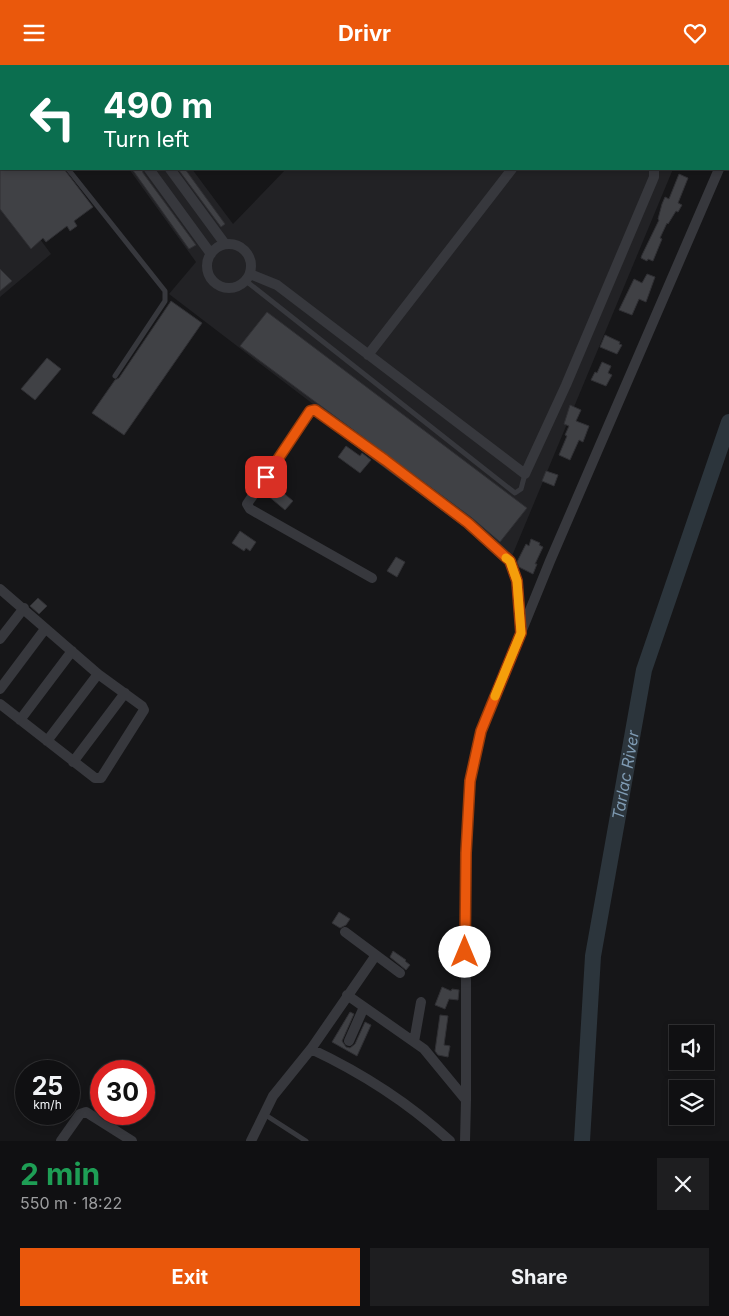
<!DOCTYPE html>
<meta charset="utf-8">
<style>
body{margin:0;font-family:Inter,sans-serif;background:#1e1e20;color:#f1f3f6;height:100vh;display:flex;flex-direction:column;font-size:19px;white-space:nowrap}
*{box-sizing:border-box;margin:0}
p{font-size:16px;color:#9c9d9f}
.icon{flex:none;width:28px;height:28px;fill:none;stroke:currentColor;stroke-width:2;stroke-linecap:round;stroke-linejoin:round}
.map{position:relative;height:1076px;overflow:hidden}
.panel{display:flex;flex-direction:column;background:#101012;flex:1}
.panel>*{flex:none}
.top-card{position:absolute;left:0px;top:0px;width:730px;height:105px;box-shadow:0 2px 8px #0003,0 0 0 1px #303032;background:#0b6e4f;color:#fff;overflow:hidden}
.tools{position:absolute;left:669px;top:960px;display:grid;gap:10px}
.tools a{display:grid;place-items:center;width:45px;height:45px;border-radius:0px;background:#101012;box-shadow:0 2px 8px #0003,0 0 0 1px #303032;font-size:25px}
.speed{position:absolute;left:15px;top:995px;display:flex;gap:10px;font-size:25px;font-weight:700;text-align:center}
.speed>*{display:grid;place-content:center;width:65px;height:65px;border-radius:50%;background:#101012;box-shadow:0 2px 8px #0003,0 0 0 1px #303032;line-height:1}
.speed small{font-size:12px;font-weight:400}
.speed .limit{border:8px solid #d22;background:#fff;color:#111}
.pin{position:absolute;display:grid;place-items:center;width:42px;height:42px;color:#fff;margin:-21px;border-radius:10px;box-shadow:0 2px 8px #0006}
.me{position:absolute;width:55px;margin:-28px;rotate:0deg;stroke-linejoin:round;filter:drop-shadow(0 0 4px #0008)}
.turn{display:flex;align-items:center;gap:18px;height:105px;padding:0 20px;font-size:22px}
.turn .icon{width:65px;height:65px;stroke-width:2.5}
.turn b{display:block;font-size:35px;line-height:42px}
.round{display:grid;place-items:center;flex:none;width:52px;height:52px;border-radius:0px;background:#1e1e20}
.overview{display:flex;align-items:center;justify-content:space-between;height:85px;padding:0 20px}
h1{font-size:30px;font-weight:700;line-height:38px;color:#1e9e55}
.cta{display:flex;gap:10px;margin-top:auto;padding:10px 20px}
.cta a{flex:1;height:58px;border-radius:0px;background:#ea580c;color:#fff;font-size:20px;font-weight:700;line-height:58px;text-align:center}
.cta a+a{background:#1e1e20;color:#f1f3f6}
header{display:flex;justify-content:space-between;align-items:center;height:65px;padding:0 20px;background:#ea580c;color:#fff;font-size:22px;font-weight:700}
.map>svg:first-child{display:block}
</style>
<header><svg class="icon" aria-label="menu" viewBox="0 0 24 24"><path d="M4 6h16M4 12h16M4 18h16"/></svg>Drivr<svg class="icon" aria-label="heart" viewBox="0 0 24 24"><path d="M12 20l-8-8c-3-5 5-10 8-4 3-6 11-1 8 4z"/></svg></header>
<div class="map">
<svg width="729" height="1076" viewBox="0 0 729 1076">
<rect width="100%" height="100%" fill="#161618"/>
<path fill="#222225" d="M 359,0 L 634,0 L 636,1 L 359,1 Z
M 129,104 L 192,104 L 233,159 L 286,104 L 673,104 L 512,491 L 169,229 L 196,197 Z
M 0,120 L 51,189 L 0,232 Z"/>
<g fill="none" stroke-linecap="round" stroke-linejoin="round">
<path stroke="#2c353c" stroke-width="16" id="s1" d="M 582,1076 L 593,891 L 644,605 L 729,357"/>
</g>
<path fill="#404145" stroke="#303034" d="M 0,104 L 64,104 L 93,142 L 74,156 L 77,161 L 70,166 L 67,161 L 46,177 L 43,173 L 31,184 L 0,144 Z
M 132,104 L 142,104 L 143,108 L 196,180 L 189,184 Z
M 178,104 L 185,104 L 225,159 L 221,162 Z
M 679,109 L 688,113 L 678,138 L 682,140 L 678,147 L 676,146 L 668,159 L 667,158 L 660,173 L 662,174 L 653,196 L 648,194 L 647,196 L 641,193 L 642,190 L 659,155 L 658,154 L 662,139 L 665,132 L 669,134 Z
M 0,204 L 12,216 L 0,226 Z
M 647,209 L 655,212 L 646,237 L 639,234 L 632,250 L 619,245 L 634,214 L 642,218 Z
M 171,236 L 202,258 L 124,370 L 92,348 L 115,315 L 119,313 Z
M 267,247 L 527,443 L 500,477 L 472,453 L 240,281 Z
M 605,270 L 620,277 L 619,279 L 622,280 L 617,289 L 600,282 Z
M 47,293 L 61,304 L 35,335 L 21,324 Z
M 602,297 L 611,301 L 608,308 L 612,310 L 606,321 L 591,315 L 595,307 L 597,308 Z
M 570,340 L 581,345 L 576,356 L 589,361 L 583,377 L 579,375 L 570,395 L 559,390 L 567,371 L 565,370 L 569,361 L 564,359 Z
M 346,381 L 360,391 L 362,388 L 371,395 L 360,408 L 338,392 Z
M 546,406 L 558,410 L 554,421 L 542,416 Z
M 275,421 L 293,436 L 285,445 L 267,430 Z
M 240,466 L 256,477 L 250,486 L 246,483 L 244,486 L 232,478 Z
M 531,474 L 540,478 L 539,480 L 543,482 L 535,499 L 537,499 L 533,509 L 519,502 L 517,497 L 526,479 L 529,481 Z
M 396,492 L 405,497 L 397,512 L 387,506 Z
M 38,533 L 47,541 L 39,549 L 30,541 Z
M 339,847 L 350,854 L 346,860 L 340,863 L 332,858 Z
M 393,886 L 406,895 L 405,896 L 410,900 L 406,905 L 390,892 Z
M 442,922 L 451,926 L 452,924 L 459,925 L 458,935 L 449,934 L 445,944 L 435,940 Z
M 350,947 L 354,949 L 342,976 L 346,982 L 350,983 L 355,979 L 365,957 L 371,960 L 357,991 L 332,977 Z
M 440,950 L 448,951 L 444,980 L 450,981 L 448,992 L 438,990 L 435,986 Z"/>
<g fill="none" stroke-linecap="round" stroke-linejoin="round">
<path stroke="#37383d" stroke-width="5" d="M 0,18 L 1,20
M 68,104 L 165,226 L 165,236 L 115,311
M 246,216 L 515,428 L 521,424 L 525,409
M 264,1049 L 306,1076"/>
<path stroke="#37383d" stroke-width="10" d="M 75,0 L 76,1
M 94,0 L 95,1
M 539,0 L 541,1
M 638,0 L 640,1
M 729,81 L 729,80
M 149,104 L 211,189
M 170,104 L 225,179
M207 201a22 22 0 1 1 44 0a22 22 0 1 1-44 0Z
M 250,209 L 277,220 L 525,409 L 566,320 L 654,112 L 654,104
M 368,290 L 512,104
M 372,513 L 250,444 L 247,439 L 311,346 L 315,345 L 318,347 L 468,459 L 509,496 L 517,516 L 521,565
M 0,524 L 98,609 L 142,641 L 144,645 L 101,713 L 95,713 L 0,639
M 0,574 L 24,543
M 0,624 L 45,564
M 20,655 L 72,586
M 47,676 L 98,609
M 73,697 L 125,628
M 345,867 L 400,908
M 347,930 L 424,984 L 466,1035
M 349,976 L 364,942
M 414,977 L 421,937
M 311,984 C 360,1007 410,1039 450,1076
M 61,1076 L 80,1049 L 86,1047 L 132,1076
M 251,1076 L 273,1031 L 311,984 L 376,890
M 465,1076 L 466,1035 L 466,788 L 470,716 L 481,666 L 550,496 L 719,104"/>
</g>
<g fill="none" stroke-linecap="round" stroke-linejoin="round">
<g stroke="#983908" stroke-width="12">
<path id="route" d="M 266,412 L 310,346 L 315,345 L 385,395 L 468,458 L 510,496 L 517,516 L 521,568 L 481,666 L 470,716 L 466,788 L 465,887"/>
</g>
<use href="#route" stroke="#ea580c" stroke-width="9"/>
<path stroke="#f59e0b" stroke-width="9" d="M 495,631 L 521,568 L 517,516 L 510,496 L 506,493"/>
</g>
<g text-anchor="middle" stroke-width="5" stroke-linejoin="round" paint-order="stroke">
<g font-size="16" font-style="italic" fill="#7f9bb3" stroke="#111113">
<text dy="6" stroke="none"><textPath href="#s1" startOffset="369">Tarlac River</textPath></text>
</g>
</g>
</svg>
<div class="tools">
<a><svg class="icon" aria-label="sound" viewBox="0 0 24 24"><path d="M4 9h4l5-4v14l-5-4H4zM17 9q2 3 0 6"/></svg></a>
<a><svg class="icon" aria-label="layers" viewBox="0 0 24 24"><path d="M12 4l9 5-9 5-9-5zM3 14l9 5 9-5"/></svg></a>
</div>
<div class="speed"><div>25<small>km/h</small></div><div class="limit">30</div></div>
<div class="pin" style="left:266px;top:412px;background:#d93025"><svg class="icon" aria-label="arrive" viewBox="0 0 24 24"><path d="M6 21V4h12l-3 4 3 4H6"/></svg></div>
<svg class="me" style="left:465px;top:887px" viewBox="-20 -20 40 40"><circle r="19" fill="#fff"/><path d="M0-13L10 11 0 6-10 11z" fill="#ea580c"/></svg>
<div class="top-card">
<div class="turn"><svg class="icon" aria-label="left" viewBox="0 0 24 24"><path d="M17 20v-9H6M10 6l-5 5 5 5"/></svg><div><b>490 m</b>Turn left</div></div>
</div>
</div>
<section class="panel">
<div class="overview"><div><h1>2 min</h1><p>550 m · 18:22</p></div><a class="round"><svg class="icon" aria-label="close" viewBox="0 0 24 24"><path d="M6 6l12 12M18 6L6 18"/></svg></a></div>
<div class="cta"><a>Exit</a><a>Share</a></div>
</section>
